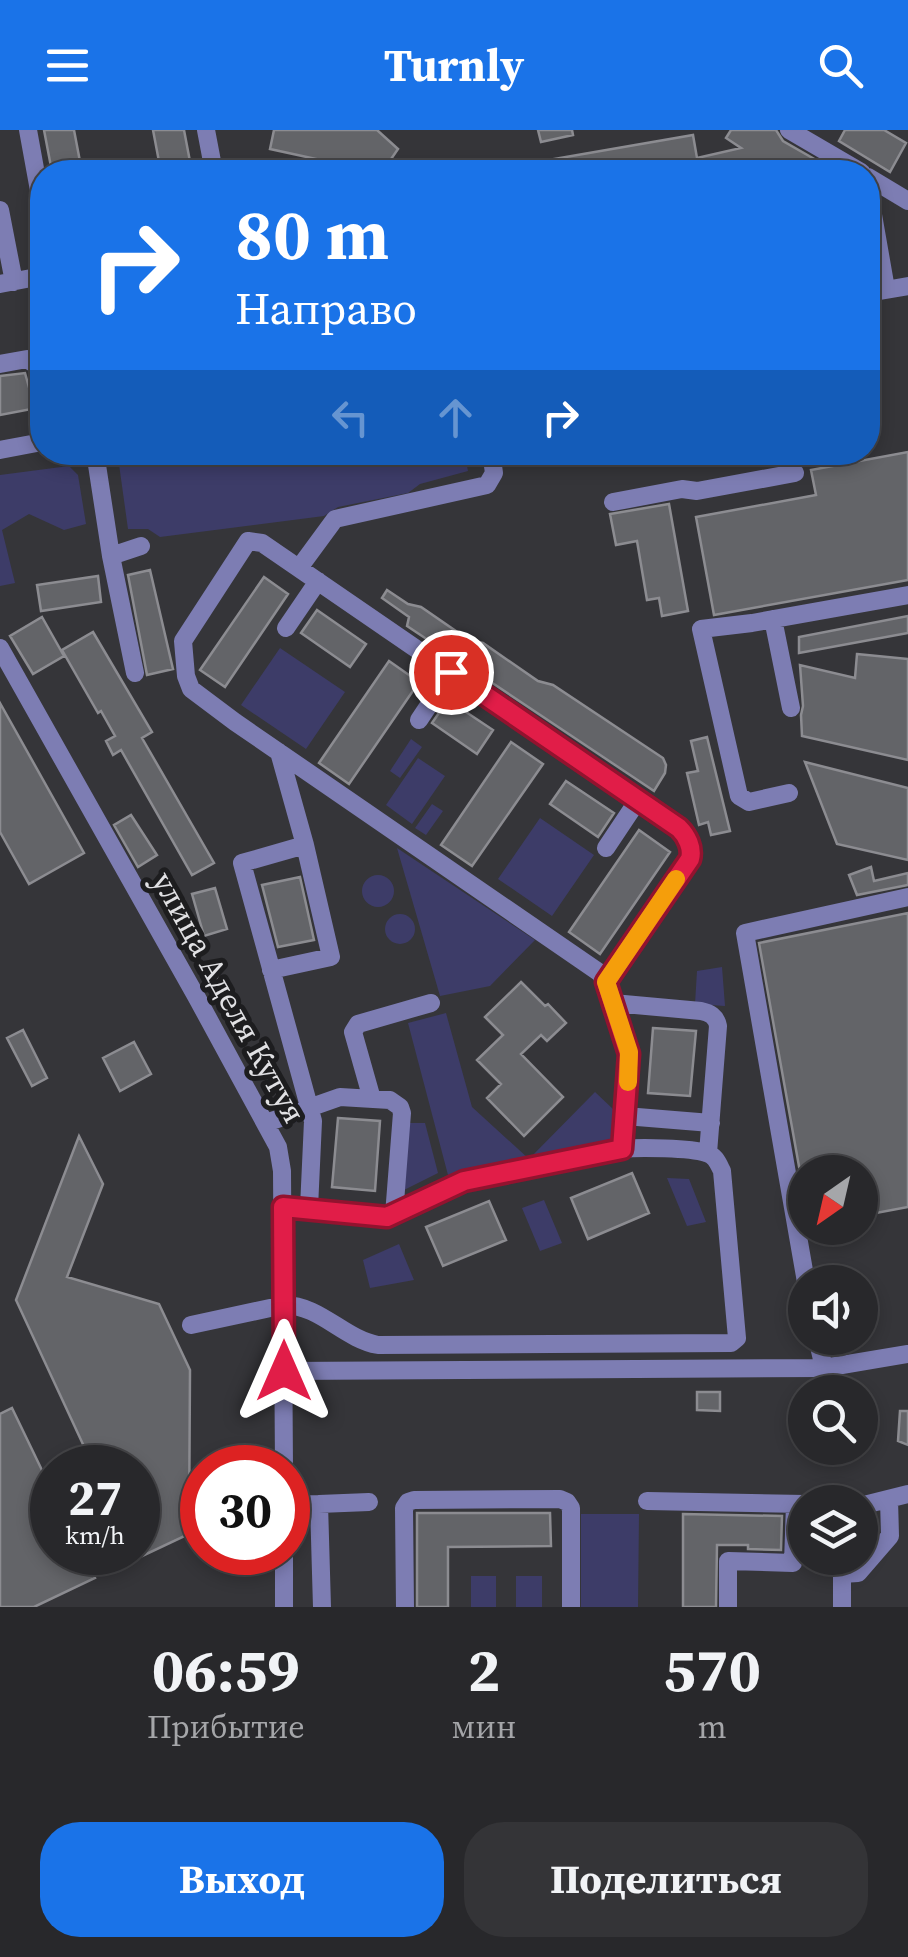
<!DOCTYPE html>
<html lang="ru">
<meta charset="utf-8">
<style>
body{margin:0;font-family:"Source Serif 4",serif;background:#343437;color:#f1f3f6;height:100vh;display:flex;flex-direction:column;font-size:38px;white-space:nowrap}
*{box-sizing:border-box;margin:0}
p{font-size:32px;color:#a5a6a9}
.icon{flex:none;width:55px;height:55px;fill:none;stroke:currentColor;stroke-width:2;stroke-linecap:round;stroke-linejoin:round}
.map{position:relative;height:1477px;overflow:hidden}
.drawer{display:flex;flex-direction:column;background:#28282b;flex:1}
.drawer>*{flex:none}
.banner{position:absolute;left:30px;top:30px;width:850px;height:305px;border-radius:40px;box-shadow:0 5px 15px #0003,0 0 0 2px #444447;background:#1a73e8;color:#fff;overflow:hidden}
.needle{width:65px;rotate:214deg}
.buttons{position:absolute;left:788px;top:1025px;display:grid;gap:20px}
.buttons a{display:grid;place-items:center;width:90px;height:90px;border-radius:50%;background:#28282b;box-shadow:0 5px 15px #0003,0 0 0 2px #444447;font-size:50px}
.speed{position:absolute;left:30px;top:1315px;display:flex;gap:20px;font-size:50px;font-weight:700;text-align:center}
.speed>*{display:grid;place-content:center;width:130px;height:130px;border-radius:50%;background:#28282b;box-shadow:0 5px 15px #0003,0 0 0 2px #444447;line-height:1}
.speed small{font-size:25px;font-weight:400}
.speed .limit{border:15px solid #d22;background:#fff;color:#111}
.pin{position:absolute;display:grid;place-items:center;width:85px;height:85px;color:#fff;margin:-42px;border:5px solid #fff;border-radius:50%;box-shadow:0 2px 10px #0007}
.me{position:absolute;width:110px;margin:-55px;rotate:0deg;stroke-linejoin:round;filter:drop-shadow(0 0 8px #0008)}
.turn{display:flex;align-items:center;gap:35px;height:210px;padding:0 40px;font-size:45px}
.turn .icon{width:130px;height:130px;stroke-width:2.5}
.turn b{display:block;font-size:70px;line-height:85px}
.lanes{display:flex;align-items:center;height:95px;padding:0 40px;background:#0003;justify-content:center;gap:50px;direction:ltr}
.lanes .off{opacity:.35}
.eta{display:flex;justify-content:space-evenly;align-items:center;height:170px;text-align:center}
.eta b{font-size:60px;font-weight:700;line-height:70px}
.button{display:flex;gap:20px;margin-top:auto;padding:20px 40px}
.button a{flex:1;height:115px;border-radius:40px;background:#1a73e8;color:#fff;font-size:40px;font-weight:700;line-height:115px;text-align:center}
.button a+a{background:#343437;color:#f1f3f6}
header{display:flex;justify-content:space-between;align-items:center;height:130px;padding:0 40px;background:#1a73e8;color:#fff;font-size:45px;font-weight:700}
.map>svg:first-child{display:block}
</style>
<header><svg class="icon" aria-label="menu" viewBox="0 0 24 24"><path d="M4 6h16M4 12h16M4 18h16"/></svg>Turnly<svg class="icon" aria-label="search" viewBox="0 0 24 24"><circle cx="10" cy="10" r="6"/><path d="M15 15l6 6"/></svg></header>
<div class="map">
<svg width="908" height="1477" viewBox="0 0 908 1477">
<rect width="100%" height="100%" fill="#353539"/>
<path fill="#3d3c68" d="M 141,322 L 464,322 L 468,341 L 420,354 L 408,363 L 338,377 L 324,386 L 160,407 L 148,399 L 128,399 L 118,327 Z
M 69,336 L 78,345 L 86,394 L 64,400 L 29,384 L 2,400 L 15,453 L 0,456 L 0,345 Z
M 280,518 L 345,562 L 306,619 L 241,575 Z
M 411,609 L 422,617 L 400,648 L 390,641 Z
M 418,628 L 445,646 L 412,694 L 386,675 Z
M 432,674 L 443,681 L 426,705 L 415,698 Z
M 540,688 L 594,725 L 552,786 L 498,749 Z
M 397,718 L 535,810 L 490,856 L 440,866 Z
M362 761a16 16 0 1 1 32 0a16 16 0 1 1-32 0Z
M385 799a15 15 0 1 1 30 0a15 15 0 1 1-30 0Z
M 722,837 L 725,876 L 695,874 L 697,841 Z
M 446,883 L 472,977 L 529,1029 L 595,962 L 614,980 L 613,1014 L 448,1045 L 408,893 Z
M 408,993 L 425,993 L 438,1043 L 404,1060 Z
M 667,1048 L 689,1049 L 706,1092 L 687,1096 Z
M 544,1070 L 562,1113 L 540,1121 L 522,1078 Z
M 399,1114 L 414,1150 L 370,1158 L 363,1130 Z
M 581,1384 L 639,1384 L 638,1477 L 581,1477 Z
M 471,1446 L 496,1446 L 496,1477 L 471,1477 Z
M 516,1446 L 542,1446 L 542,1477 L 516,1477 Z"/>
<path fill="#636468" stroke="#8c8c91" stroke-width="2.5" d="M 44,0 L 74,0 L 82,42 L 52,42 Z
M 153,0 L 184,0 L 192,42 L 161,42 Z
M 274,0 L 377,0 L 398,19 L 389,32 L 402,30 L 404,42 L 362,42 L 362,39 L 270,19 Z
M 538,0 L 572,0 L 573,5 L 541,12 Z
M 731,0 L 776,0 L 783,11 L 837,42 L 509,42 L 508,37 L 693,5 L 697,28 L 741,18 L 726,8 Z
M 845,0 L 884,0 L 906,13 L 890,42 L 839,11 Z
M 25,243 L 30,261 L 34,266 L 42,269 L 42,277 L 0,285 L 0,246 Z
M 908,322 L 908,450 L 714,485 L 696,387 L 816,365 L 811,340 Z
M 669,374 L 688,481 L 662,486 L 659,468 L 647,470 L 637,411 L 616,415 L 610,384 Z
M 150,440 L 173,539 L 147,545 L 128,445 Z
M 98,446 L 101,472 L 41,481 L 37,455 Z
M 264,447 L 288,464 L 225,557 L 200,540 Z
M 387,460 L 408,474 L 421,477 L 469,510 L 483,513 L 538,551 L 553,555 L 663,628 L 666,635 L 665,643 L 654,661 L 407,496 L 409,487 L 382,468 Z
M 317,480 L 366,514 L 350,537 L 301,503 Z
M 908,486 L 908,503 L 799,523 L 799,507 Z
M 42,487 L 64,526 L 33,544 L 10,506 Z
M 93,502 L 152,602 L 142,608 L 214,733 L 192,745 L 121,620 L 113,625 L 106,611 L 115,606 L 101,581 L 98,583 L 62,520 Z
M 857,524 L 908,529 L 908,630 L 802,606 L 801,585 L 803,576 L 800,535 L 855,548 Z
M 389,531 L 419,552 L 349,654 L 319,633 Z
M 448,570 L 493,600 L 477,624 L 432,593 Z
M 0,573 L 84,723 L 29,754 L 0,702 Z
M 707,607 L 730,701 L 711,705 L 708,692 L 699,695 L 687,643 L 698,641 L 691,611 Z
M 511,612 L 543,634 L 472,736 L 441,715 Z
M 805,632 L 908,658 L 908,730 L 837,714 Z
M 566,651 L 614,683 L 598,707 L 550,674 Z
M 131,685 L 157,725 L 138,737 L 114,695 Z
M 639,700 L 670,722 L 600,824 L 569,802 Z
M 871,737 L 874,751 L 908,743 L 908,755 L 857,765 L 849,745 Z
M 300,747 L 314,810 L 278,817 L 262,755 Z
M 215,758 L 227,799 L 204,806 L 192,764 Z
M 908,783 L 908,1077 L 860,1086 L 860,1042 L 800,1042 L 759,813 Z
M 216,842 L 241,894 L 232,898 L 206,847 Z
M 521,852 L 545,876 L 548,874 L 566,893 L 547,911 L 541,905 L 521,924 L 563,967 L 524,1006 L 487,968 L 501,954 L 477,930 L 503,905 L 485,887 Z
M 653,898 L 696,901 L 690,966 L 648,963 Z
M 23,900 L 47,948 L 32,956 L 7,908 Z
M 134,912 L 151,944 L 120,961 L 103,928 Z
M 338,988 L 380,991 L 375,1061 L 332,1057 Z
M 79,1006 L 103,1054 L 67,1147 L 159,1174 L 190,1240 L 189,1404 L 138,1428 L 138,1338 L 94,1338 L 16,1170 Z
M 632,1043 L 649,1083 L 588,1109 L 571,1068 Z
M 489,1071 L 506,1110 L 443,1136 L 426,1097 Z
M 697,1262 L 720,1262 L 720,1281 L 697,1280 Z
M 12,1278 L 52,1361 L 52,1422 L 82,1422 L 95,1448 L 34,1477 L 0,1477 L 0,1284 Z
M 900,1281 L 908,1281 L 908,1315 L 898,1311 Z
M 417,1383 L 550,1383 L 551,1416 L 448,1417 L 448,1477 L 417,1477 Z
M 683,1384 L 782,1386 L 781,1420 L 748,1419 L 748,1415 L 717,1415 L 716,1477 L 683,1477 Z"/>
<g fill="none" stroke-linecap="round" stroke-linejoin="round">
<path stroke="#7d7db3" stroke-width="18" d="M 28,0 L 42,77
M 206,0 L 214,42
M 789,0 L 861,42
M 868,47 L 908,71
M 868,56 L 886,159
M 0,80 L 14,152
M 0,154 L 42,146
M 868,163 L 908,156
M 0,234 L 27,229 L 36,235 L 42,257
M 0,320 L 42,312
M 95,322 L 111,426 L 135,543
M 613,372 L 682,359 L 697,361 L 795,343
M 111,426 L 141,416
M 299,438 L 335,389 L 487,355 L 494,343 L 491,322
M 773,489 L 791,578
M 286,498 L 318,451
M 0,518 L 196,866 L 278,1017 L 282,1041 L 284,1338
M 419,590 L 451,542
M 789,663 L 749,672 L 739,666 L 701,499 L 752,493 L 908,465
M 305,715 L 242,733 L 313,991 L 309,1078
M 606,718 L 638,670
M 271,840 L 331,827 L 305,715 L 279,622
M 606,852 L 690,729 L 691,720 L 683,702 L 262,413 L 248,411 L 183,511 L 186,546 L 191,559 L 235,592 L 600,843 L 606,854 L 629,925 L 622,1019
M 613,873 L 701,881 C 710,883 716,886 718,896 L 708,1023
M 372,969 L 353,902 L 358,894 L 431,873
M 625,986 L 711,993
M 266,993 L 340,967 L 390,970 L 400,977 L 402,983 L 394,1085
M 806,1152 L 745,803 L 908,767
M 191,1195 L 284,1175 C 320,1175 344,1209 378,1215 L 731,1213 L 737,1208 L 722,1041 C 718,1033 715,1025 706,1023 C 691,1018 639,1017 622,1019 L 464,1051 L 387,1087 L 283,1077
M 817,1208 L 824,1238
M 284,1241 L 824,1238 L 908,1224
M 647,1371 L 805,1374
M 288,1375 L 319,1374
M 860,1376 L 908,1364
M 284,1422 L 284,1477
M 842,1428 L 842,1477
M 842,1444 L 858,1443 L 890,1406 L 889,1369
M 322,1477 L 319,1374 L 369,1372
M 405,1477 L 404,1378 L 408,1372 L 414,1370 L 560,1369 L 567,1372 L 571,1378 L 571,1477
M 728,1477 L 728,1431 L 793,1433 L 795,1374"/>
</g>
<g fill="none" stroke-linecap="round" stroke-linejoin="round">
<g stroke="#92132f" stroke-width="25">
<path id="route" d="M 284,1241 L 283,1077 L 387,1087 L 464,1051 L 622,1019 L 629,924 L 606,852 L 690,729 C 693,718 687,706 679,698 L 451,542"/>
</g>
<use href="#route" stroke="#e11d48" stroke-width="18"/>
<path stroke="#f59e0b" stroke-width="18" d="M 628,952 L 629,922 L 606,852 L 676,749"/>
</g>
<g text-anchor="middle" stroke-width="10" stroke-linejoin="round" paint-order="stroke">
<g font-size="32" fill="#e1e1e4" stroke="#1d1d1f">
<text transform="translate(229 867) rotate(61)" y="11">улица Аделя Кутуя</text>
</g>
</g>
</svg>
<div class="buttons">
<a><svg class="needle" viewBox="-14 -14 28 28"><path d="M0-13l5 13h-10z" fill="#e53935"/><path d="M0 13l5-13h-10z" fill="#a5a6a9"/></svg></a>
<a><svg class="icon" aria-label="sound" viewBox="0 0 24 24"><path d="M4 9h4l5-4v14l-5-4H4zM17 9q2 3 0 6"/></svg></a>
<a><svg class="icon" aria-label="search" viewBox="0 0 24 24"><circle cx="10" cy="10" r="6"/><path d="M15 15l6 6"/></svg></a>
<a><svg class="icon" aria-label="layers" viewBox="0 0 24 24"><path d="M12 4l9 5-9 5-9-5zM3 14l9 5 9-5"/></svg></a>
</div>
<div class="speed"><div>27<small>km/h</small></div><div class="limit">30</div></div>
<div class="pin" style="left:451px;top:542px;background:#d93025"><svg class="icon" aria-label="arrive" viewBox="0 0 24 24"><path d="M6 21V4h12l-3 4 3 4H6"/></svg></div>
<svg class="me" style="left:284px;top:1241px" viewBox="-20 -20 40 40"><path d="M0-17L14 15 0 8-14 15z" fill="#e11d48" stroke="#fff" stroke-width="4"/></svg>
<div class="banner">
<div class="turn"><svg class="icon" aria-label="right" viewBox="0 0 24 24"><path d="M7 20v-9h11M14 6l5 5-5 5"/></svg><div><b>80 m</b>Направо</div></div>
<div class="lanes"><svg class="icon off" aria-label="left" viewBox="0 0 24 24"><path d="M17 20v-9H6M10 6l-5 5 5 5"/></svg><svg class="icon off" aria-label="ahead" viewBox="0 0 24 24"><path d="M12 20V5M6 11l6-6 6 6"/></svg><svg class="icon" aria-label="right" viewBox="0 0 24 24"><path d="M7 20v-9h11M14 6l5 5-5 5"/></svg></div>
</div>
</div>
<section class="drawer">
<div class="eta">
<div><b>06:59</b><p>Прибытие</p></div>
<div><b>2</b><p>мин</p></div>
<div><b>570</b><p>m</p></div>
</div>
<div class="button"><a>Выход</a><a>Поделиться</a></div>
</section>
